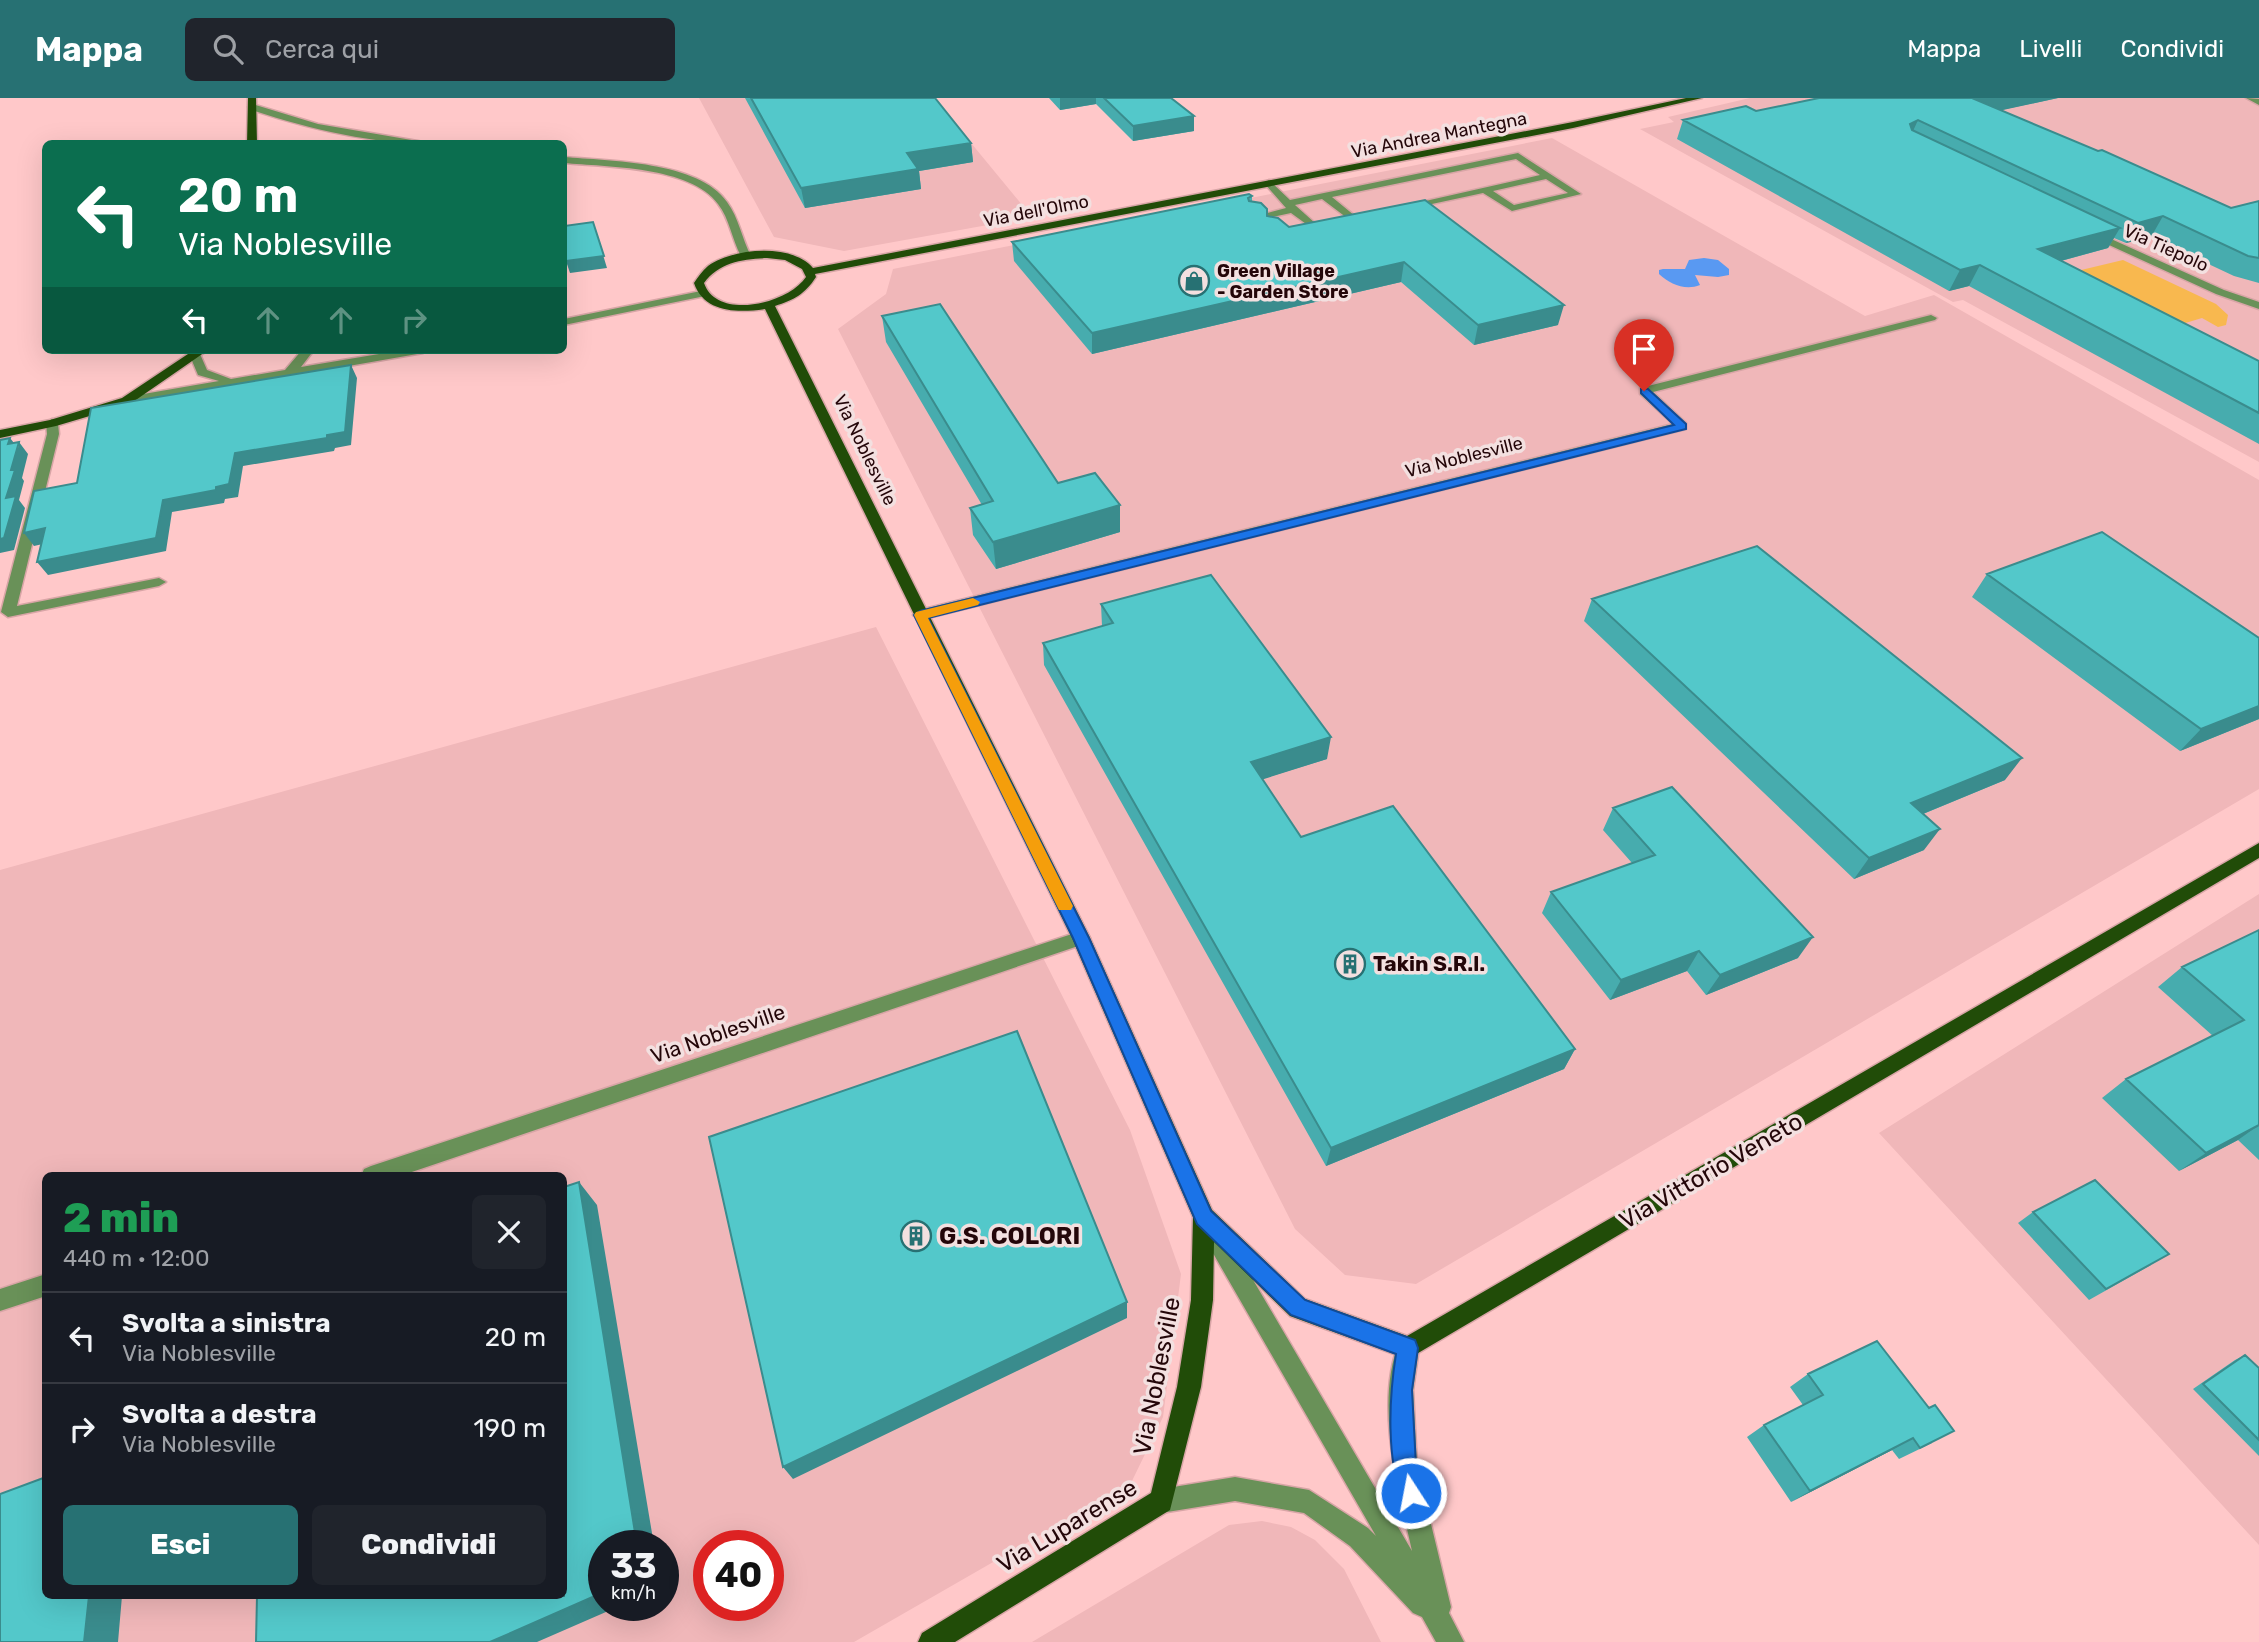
<!DOCTYPE html>
<html lang="it">
<meta charset="utf-8">
<style>
body{margin:0;font-family:Rubik,sans-serif;background:#20242c;color:#f1f3f6;height:100vh;display:flex;flex-direction:column;font-size:26px;white-space:nowrap}
*{box-sizing:border-box;margin:0}
p{font-size:23px;color:#9ea1a6}
.icon{flex:none;width:38px;height:38px;fill:none;stroke:currentColor;stroke-width:2;stroke-linecap:round;stroke-linejoin:round}
.map{position:relative;flex:1;overflow:hidden}
.details{position:absolute;left:42px;top:1074px;width:525px;height:427px;display:flex;flex-direction:column;background:#171b24;border-radius:10px;box-shadow:0 7px 28px #0002}
.details>*{flex:none}
.banner{position:absolute;left:42px;top:42px;width:525px;height:214px;border-radius:10px;box-shadow:0 7px 28px #0002;background:#0b6e4f;color:#fff;overflow:hidden}
.speed{position:absolute;left:588px;top:1432px;display:flex;gap:14px;font-size:35px;font-weight:700;text-align:center}
.speed>*{display:grid;place-content:center;width:91px;height:91px;border-radius:50%;background:#171b24;box-shadow:0 7px 28px #0002;line-height:1}
.speed small{font-size:18px;font-weight:400}
.speed .limit{border:10px solid #d22;background:#fff;color:#111}
.pin{position:absolute;display:grid;place-items:center;width:60px;height:60px;color:#fff;margin:-72px -30px;border-radius:50% 50% 50% 0;rotate:-45deg;box-shadow:0 0 7px #0007}
.pin .icon{rotate:45deg}
.me{position:absolute;width:77px;margin:-38px;rotate:349deg;stroke-linejoin:round;filter:drop-shadow(0 0 5px #0008)}
.turn{display:flex;align-items:center;gap:24px;height:147px;padding:0 21px;font-size:32px}
.turn .icon{width:91px;height:91px;stroke-width:2.5}
.turn b{display:block;font-size:49px;line-height:60px}
.lanes{display:flex;align-items:center;height:66px;padding:0 21px;background:#0003;justify-content:center;gap:35px;direction:ltr}
.lanes .off{opacity:.35}
.round{display:grid;place-items:center;flex:none;width:74px;height:74px;border-radius:10px;background:#20242c}
.head{display:flex;align-items:center;justify-content:space-between;height:119px;padding:0 21px}
h1{font-size:42px;font-weight:800;line-height:52px;color:#1e9e55}
.cta{display:flex;gap:14px;margin-top:auto;padding:14px 21px}
.cta a{flex:1;height:80px;border-radius:10px;background:#277173;color:#fff;font-size:28px;font-weight:800;line-height:80px;text-align:center}
.cta a+a{background:#20242c;color:#f1f3f6}
ul{padding:0;list-style:none}
li{display:flex;align-items:center;gap:21px;height:91px;padding:0 21px;border-top:2px solid #363941}
li div{flex:1}
li b{display:block;font-size:26px}
li em{font-style:normal}
header{display:flex;align-items:center;gap:42px;box-sizing:border-box;height:98px;padding:0 35px;background:#277173;color:#fff}
header strong{font-size:33px}
nav{display:flex;gap:38px;margin-inline-start:auto;font-size:24px}
.search{width:490px;height:63px;background:#20242c;display:flex;align-items:center;gap:18px;box-sizing:border-box;padding:0 24px;border-radius:10px;color:#9ea1a6;font-size:26px}
.map>svg:first-child{display:block}
</style>
<header>
<strong>Mappa</strong>
<div class="search"><svg class="icon" aria-label="search" viewBox="0 0 24 24"><circle cx="10" cy="10" r="6"/><path d="M15 15l6 6"/></svg>Cerca qui</div>
<nav><a>Mappa</a><a>Livelli</a><a>Condividi</a></nav>
</header>
<div class="map">
<svg width="2259" height="1544" viewBox="0 0 2259 1544">
<rect width="100%" height="100%" fill="#ffc8c9"/>
<path fill="#f0b7b9" fill-rule="evenodd" d="M 699,0 L 934,0 L 1032,119 L 844,153 L 774,139 Z
M 1750,0 L 2259,0 L 2259,364 L 1963,202 L 1953,204 L 1640,31 L 1674,24 L 1668,19 Z
M 1552,40 L 1865,218 L 1934,197 L 2259,382 L 2259,691 L 1416,1186 L 1345,1177 L 1295,1131 L 838,231 L 886,196 L 893,171 Z
M 876,529 L 1130,1032 L 1181,1176 L 1163,1319 L 1131,1385 L 854,1544 L 0,1544 L 0,772 ZM 46,1078 L 564,1078 L 564,1498 L 46,1498 ZM 604,1447 L 663,1447 L 663,1507 L 604,1507 ZM 709,1447 L 768,1447 L 768,1507 L 709,1507 Z
M 2259,796 L 2259,1447 L 1879,1035 Z
M 1262,1423 L 1291,1429 L 1315,1442 L 1344,1471 L 1381,1544 L 1032,1544 L 1229,1427 Z"/>
<path fill="#f8b84f" d="M 2123,162 L 2216,206 L 2228,217 L 2226,227 L 2218,229 L 2202,220 L 2182,226 L 2077,173 Z"/>
<path fill="#5999f2" d="M 1704,160 L 1718,162 L 1729,171 L 1729,177 L 1718,179 L 1695,177 L 1700,187 C 1685,193 1670,186 1659,176 L 1659,172 L 1663,171 L 1685,171 L 1689,162 Z"/>
<g fill="none" stroke-linecap="round" stroke-linejoin="round">
<g stroke="#d8a5a6" stroke-width="3">
<path id="minor" d="M 2246,0 L 2259,1 L 2259,7 Z
M 252,6 L 318,26 L 435,46 C 372,46 309,31 249,11 L 248,9 Z
M 1518,55 L 1581,96 L 1512,113 L 1483,95 L 1404,112 L 1399,109 L 1540,77 L 1516,61 L 1332,99 L 1355,118 L 1356,120 L 1351,123 L 1322,101 L 1295,107 L 1315,125 L 1336,122 L 1336,126 L 1313,131 L 1291,115 L 1254,123 L 1249,120 L 1286,110 L 1264,85 L 1269,82 L 1290,102 ZM 1546,81 L 1568,95 L 1514,107 L 1493,93 Z
M 564,59 C 609,63 699,63 727,104 C 739,120 742,141 751,158 L 742,160 C 732,143 730,121 718,106 C 691,68 606,69 564,65 Z
M 2089,131 L 2224,192 L 2259,204 L 2259,211 L 2216,196 L 2085,136 L 2084,134 Z
M 701,193 L 706,196 L 705,198 L 564,227 L 564,221 Z
M 1931,217 L 1937,220 L 1935,222 L 1653,294 L 1686,325 L 1686,331 L 920,522 L 913,517 L 920,512 L 1673,326 L 1640,296 L 1640,290 Z
M 302,252 L 314,252 L 301,269 L 403,252 L 429,252 L 423,255 L 126,307 L 120,303 L 126,299 L 219,283 L 198,277 L 190,258 L 192,256 L 200,256 L 207,272 L 231,281 L 285,272 Z
M 52,321 L 58,325 L 59,336 L 17,508 L 159,480 L 166,484 L 159,488 L 8,519 L 1,514 L 47,336 L 46,325 Z
M 1081,833 L 1087,835 L 1090,840 L 1087,845 L 400,1078 L 361,1078 L 364,1071 L 371,1068 Z
M 1214,1126 L 1222,1129 L 1412,1453 C 1398,1390 1374,1304 1400,1242 L 1408,1239 L 1416,1242 L 1419,1250 L 1413,1292 L 1417,1368 L 1451,1509 L 1449,1515 L 1464,1544 L 1436,1544 L 1422,1519 L 1413,1515 L 1350,1448 L 1304,1415 L 1235,1403 L 1161,1415 L 1152,1412 L 1149,1403 L 1152,1394 L 1161,1391 L 1235,1379 L 1309,1392 L 1368,1430 L 1376,1438 L 1206,1143 L 1203,1136 L 1206,1129 Z
M 46,1176 L 46,1198 L 0,1213 L 0,1191 Z"/>
</g>
<g stroke="#d8a5a6" stroke-width="3">
<path id="major" d="M 248,0 L 256,0 L 257,46 L 247,46 Z
M 1686,0 L 1702,0 L 1573,30 L 815,176 L 816,179 C 805,196 794,202 775,208 L 1090,840 L 1212,1112 L 1305,1201 L 1407,1238 L 2259,745 L 2259,760 L 1408,1261 L 1290,1218 L 1214,1144 L 1213,1202 L 1201,1289 L 1170,1412 L 955,1544 L 918,1544 L 922,1535 L 1151,1395 L 1177,1289 L 1191,1202 L 1193,1119 L 1072,840 L 765,211 C 738,215 704,215 694,185 C 698,179 702,173 708,168 C 733,150 792,145 813,170 L 1573,24 ZM 767,160 L 785,162 L 802,171 L 806,179 C 788,206 717,223 704,185 C 719,164 743,161 767,160 Z
M 194,252 L 208,252 L 130,306 L 56,328 L 0,340 L 0,332 L 50,322 L 122,300 Z"/>
</g>
<use href="#minor" fill="#699158" fill-rule="evenodd"/>
<use href="#major" fill="#214c08" fill-rule="evenodd"/>
</g>
<path fill="#47acae" d="M 745,0 L 935,0 L 971,45 L 973,64 L 919,73 L 921,91 L 805,110 Z
M 1049,0 L 1171,0 L 1194,33 L 1133,43 L 1096,6 L 1060,12 Z
M 1819,0 L 2058,0 L 2001,12 L 2231,110 L 2259,103 L 2259,185 L 2234,178 L 2151,139 L 2126,145 L 2114,140 L 2108,150 L 2061,163 L 2259,263 L 2259,346 L 1969,188 L 1949,193 L 1677,41 L 1683,22 L 1756,13 Z
M 1252,98 L 1252,104 L 1267,118 L 1289,129 L 1425,102 L 1558,227 L 1474,247 L 1401,184 L 1092,256 L 1014,163 L 1012,144 Z
M 882,218 L 1058,385 L 1120,434 L 996,471 L 973,437 L 970,410 L 982,407 L 886,244 Z
M 1987,476 L 2259,540 L 2259,621 L 2180,653 L 1972,499 Z
M 1592,501 L 2005,682 L 1923,716 L 1924,752 L 1854,781 L 1584,523 Z
M 1101,506 L 1327,661 L 1262,681 L 1301,739 L 1575,951 L 1564,971 L 1326,1068 L 1044,567 L 1043,545 L 1102,528 Z
M 1613,710 L 1798,860 L 1706,897 L 1687,873 L 1610,902 L 1542,815 L 1551,794 L 1632,765 L 1603,732 Z
M 2259,832 L 2259,1062 L 2238,1042 L 2179,1073 L 2102,1000 L 2126,981 L 2213,938 L 2158,889 L 2182,869 Z
M 2033,1114 L 2151,1167 L 2089,1202 L 2018,1125 Z
M 2245,1257 L 2259,1270 L 2259,1358 L 2193,1291 L 2235,1262 Z
M 1808,1276 L 1932,1345 L 1899,1361 L 1892,1352 L 1791,1404 L 1747,1339 L 1764,1327 L 1803,1307 L 1790,1289 Z"/>
<path fill="#3a8c8d" d="M 1060,0 L 1096,0 L 1096,6 L 1060,12 Z
M 1980,0 L 2058,0 L 1966,20 L 1974,1 Z
M 1194,18 L 1194,33 L 1133,43 L 1133,28 Z
M 1918,22 L 1909,42 L 1910,26 Z
M 971,45 L 973,64 L 919,73 L 921,91 L 805,110 L 801,90 L 907,55 Z
M 2163,118 L 2151,139 L 2126,145 L 2138,125 Z
M 593,124 L 607,170 L 570,175 L 566,163 Z
M 2120,130 L 2108,150 L 2027,172 L 2038,151 Z
M 1404,164 L 1401,184 L 1092,256 L 1092,235 Z
M 1980,167 L 1969,188 L 1949,193 L 1960,172 Z
M 1564,207 L 1558,227 L 1474,247 L 1478,227 Z
M 351,267 L 357,280 L 351,347 L 335,350 L 334,353 L 243,368 L 238,399 L 225,401 L 224,405 L 172,414 L 166,453 L 48,477 L 37,464 L 163,402 L 216,389 L 235,355 L 327,337 Z
M 10,340 L 18,350 L 19,344 L 28,356 L 22,380 L 24,383 L 19,402 L 25,410 L 14,452 L 0,455 L 0,441 L 11,372 L 8,346 Z
M 1120,407 L 1120,434 L 996,471 L 993,444 Z
M 45,430 L 56,443 L 34,448 L 24,435 Z
M 2259,608 L 2259,621 L 2180,653 L 2201,631 Z
M 1331,639 L 1327,661 L 1248,686 L 1251,664 Z
M 2022,660 L 2005,682 L 1896,727 L 1911,705 Z
M 1940,731 L 1924,752 L 1854,781 L 1869,760 Z
M 1813,839 L 1798,860 L 1706,897 L 1720,877 Z
M 1699,853 L 1687,873 L 1610,902 L 1621,882 Z
M 1575,951 L 1564,971 L 1326,1068 L 1331,1050 Z
M 2259,1027 L 2238,1042 L 2179,1073 L 2206,1055 Z
M 579,1084 L 597,1107 L 654,1447 L 637,1447 Z
M 1127,1204 L 1127,1220 L 793,1381 L 783,1369 Z
M 1913,1340 L 1892,1352 L 1791,1404 L 1810,1393 Z
M 604,1494 L 604,1507 L 622,1507 L 537,1544 L 490,1544 Z
M 89,1498 L 122,1498 L 118,1544 L 84,1544 Z"/>
<path fill="#53c8ca" stroke="#3a8c8d" stroke-width="2" d="M 751,0 L 935,0 L 971,45 L 907,55 L 918,71 L 801,90 Z
M 1104,0 L 1171,0 L 1194,18 L 1133,28 Z
M 1819,0 L 1980,0 L 1974,1 L 2098,53 L 2102,52 L 2231,110 L 2259,103 L 2259,160 L 2248,158 L 2163,118 L 2138,125 L 1918,22 L 1910,26 L 1912,32 L 2120,130 L 2038,151 L 2259,263 L 2259,315 L 1980,167 L 1960,172 L 1683,22 L 1746,8 L 1756,13 Z
M 1249,96 L 1252,98 L 1248,100 L 1249,103 L 1261,105 L 1267,111 L 1267,118 L 1278,120 L 1289,129 L 1425,102 L 1564,207 L 1478,227 L 1404,164 L 1092,235 L 1012,144 Z
M 593,124 L 604,158 L 566,163 L 564,153 L 564,135 L 565,135 L 564,128 Z
M 940,206 L 1058,385 L 1095,375 L 1120,407 L 993,444 L 970,410 L 993,403 L 882,218 Z
M 351,267 L 345,334 L 327,337 L 327,340 L 235,355 L 229,386 L 216,389 L 216,392 L 163,402 L 156,440 L 37,464 L 45,430 L 24,435 L 34,393 L 77,385 L 91,310 Z
M 10,340 L 8,346 L 19,344 L 11,372 L 15,372 L 6,400 L 16,398 L 4,440 L 0,441 L 0,342 Z
M 2102,434 L 2259,540 L 2259,608 L 2201,631 L 1987,476 Z
M 1757,448 L 2022,660 L 1911,705 L 1940,731 L 1869,760 L 1592,501 Z
M 1211,477 L 1331,639 L 1251,664 L 1301,739 L 1393,708 L 1575,951 L 1331,1050 L 1043,545 L 1113,525 L 1101,506 Z
M 1672,689 L 1813,839 L 1720,877 L 1699,853 L 1621,882 L 1551,794 L 1655,757 L 1613,710 Z
M 2259,832 L 2259,1027 L 2206,1055 L 2126,981 L 2244,922 L 2182,869 Z
M 1017,933 L 1127,1204 L 783,1369 L 709,1039 Z
M 2095,1082 L 2169,1156 L 2106,1191 L 2033,1114 Z
M 579,1084 L 637,1447 L 604,1447 L 604,1494 L 490,1544 L 256,1544 L 257,1498 L 564,1498 L 564,1089 Z
M 1877,1243 L 1929,1310 L 1935,1307 L 1954,1333 L 1920,1350 L 1913,1340 L 1810,1393 L 1764,1327 L 1823,1297 L 1808,1276 Z
M 2245,1257 L 2259,1270 L 2259,1342 L 2203,1286 Z
M 46,1379 L 46,1498 L 89,1498 L 84,1544 L 0,1544 L 0,1396 Z"/>
<path fill="#1a73e8" stroke="#114b97" stroke-width="2" d="M 1641,291 L 1648,291 L 1686,326 L 1686,331 L 928,520 L 1089,840 L 1211,1113 L 1305,1202 L 1415,1242 L 1418,1250 L 1412,1292 L 1416,1368 L 1422,1395 L 1419,1403 L 1411,1406 L 1403,1403 C 1386,1361 1389,1300 1396,1256 L 1291,1217 L 1197,1126 L 1073,840 L 914,517 L 920,513 L 1674,327 L 1641,295 Z"/>
<path fill="#f59e0b" d="M 973,500 L 980,504 L 978,507 L 928,520 L 1073,808 L 1071,812 L 1059,812 L 1057,808 L 914,517 L 916,514 Z"/>
<defs>
<g id="shop-ring" transform="scale(1.575)"><circle r="9.5" fill="#f3e0e0" stroke="#277173" stroke-width="1.5"/><path d="M-5-2.5h2.3a2.7 3.5 0 0 1 5.4 0H5L5.5 6h-11ZM-1.5-2.5h3a1.5 2.3 0 0 0-3 0Z" fill="#277173"/></g>
<g id="building-ring" transform="scale(1.575)"><circle r="9.5" fill="#f3e0e0" stroke="#277173" stroke-width="1.5"/><path d="M-4-6H4V6H1V3H-1V6H-4ZM-2.5-4.3h1.7v1.8h-1.7ZM.8-4.3h1.7v1.8H.8ZM-2.5-1h1.7V.8h-1.7ZM.8-1h1.7V.8H.8Z" fill="#277173"/></g>
</defs>
<g fill-rule="evenodd">
<use href="#shop-ring" x="1194" y="183"/>
<use href="#building-ring" x="1350" y="866"/>
<use href="#building-ring" x="916" y="1138"/>
</g>
<g text-anchor="middle" stroke-width="7" stroke-linejoin="round" paint-order="stroke">
<g font-size="18" fill="#240609" stroke="#f3e0e0">
<text transform="translate(1439 37) rotate(-11)" y="6">Via Andrea Mantegna</text>
<text transform="translate(1036 113) rotate(-11)" y="6">Via dell'Olmo</text>
<text transform="translate(2166 150) rotate(24)" y="6">Via Tiepolo</text>
<text transform="translate(865 352) rotate(64)" y="6">Via Noblesville</text>
<text transform="translate(1464 359) rotate(-14)" y="6">Via Noblesville</text>
</g>
<g font-size="18" font-weight="bold" fill="#240609" stroke="#f3e0e0" text-anchor="start">
<text x="1217" y="179">Green Village<tspan x="1217" dy="21">- Garden Store</tspan></text>
</g>
<g font-size="21" font-weight="bold" fill="#240609" stroke="#f3e0e0" text-anchor="start">
<text x="1373" y="873">Takin S.R.l.</text>
</g>
<g font-size="21" fill="#240609" stroke="#f3e0e0">
<text transform="translate(718 936) rotate(-19)" y="7">Via Noblesville</text>
</g>
<g font-size="24" fill="#240609" stroke="#f3e0e0">
<text transform="translate(1711 1073) rotate(-30)" y="8">Via Vittorio Veneto</text>
<text transform="translate(1157 1278) rotate(-79)" y="8">Via Noblesville</text>
<text transform="translate(1067 1428) rotate(-31)" y="8">Via Luparense</text>
</g>
<g font-size="24" font-weight="bold" fill="#240609" stroke="#f3e0e0" text-anchor="start">
<text x="939" y="1146">G.S. COLORI</text>
</g>
</g>
</svg>
<div class="speed"><div>33<small>km/h</small></div><div class="limit">40</div></div>
<div class="pin" style="left:1644px;top:293px;background:#d93025"><svg class="icon" aria-label="arrive" viewBox="0 0 24 24"><path d="M6 21V4h12l-3 4 3 4H6"/></svg></div>
<svg class="me" style="left:1411px;top:1395px" viewBox="-20 -20 40 40"><circle r="17" fill="#1a73e8" stroke="#fff" stroke-width="3"/><path d="M0-11L8 9 0 5-8 9z" fill="#fff"/></svg>
<div class="banner">
<div class="turn"><svg class="icon" aria-label="left" viewBox="0 0 24 24"><path d="M17 20v-9H6M10 6l-5 5 5 5"/></svg><div><b>20 m</b>Via Noblesville</div></div>
<div class="lanes"><svg class="icon" aria-label="left" viewBox="0 0 24 24"><path d="M17 20v-9H6M10 6l-5 5 5 5"/></svg><svg class="icon off" aria-label="ahead" viewBox="0 0 24 24"><path d="M12 20V5M6 11l6-6 6 6"/></svg><svg class="icon off" aria-label="ahead" viewBox="0 0 24 24"><path d="M12 20V5M6 11l6-6 6 6"/></svg><svg class="icon off" aria-label="right" viewBox="0 0 24 24"><path d="M7 20v-9h11M14 6l5 5-5 5"/></svg></div>
</div>
<section class="details">
<div class="head"><div><h1>2 min</h1><p>440 m · 12:00</p></div><a class="round"><svg class="icon" aria-label="close" viewBox="0 0 24 24"><path d="M6 6l12 12M18 6L6 18"/></svg></a></div>
<ul>
<li><svg class="icon" aria-label="left" viewBox="0 0 24 24"><path d="M17 20v-9H6M10 6l-5 5 5 5"/></svg><div><b>Svolta a sinistra</b><p>Via Noblesville</p></div><em>20 m</em></li>
<li><svg class="icon" aria-label="right" viewBox="0 0 24 24"><path d="M7 20v-9h11M14 6l5 5-5 5"/></svg><div><b>Svolta a destra</b><p>Via Noblesville</p></div><em>190 m</em></li>
</ul>
<div class="cta"><a>Esci</a><a>Condividi</a></div>
</section>
</div>
